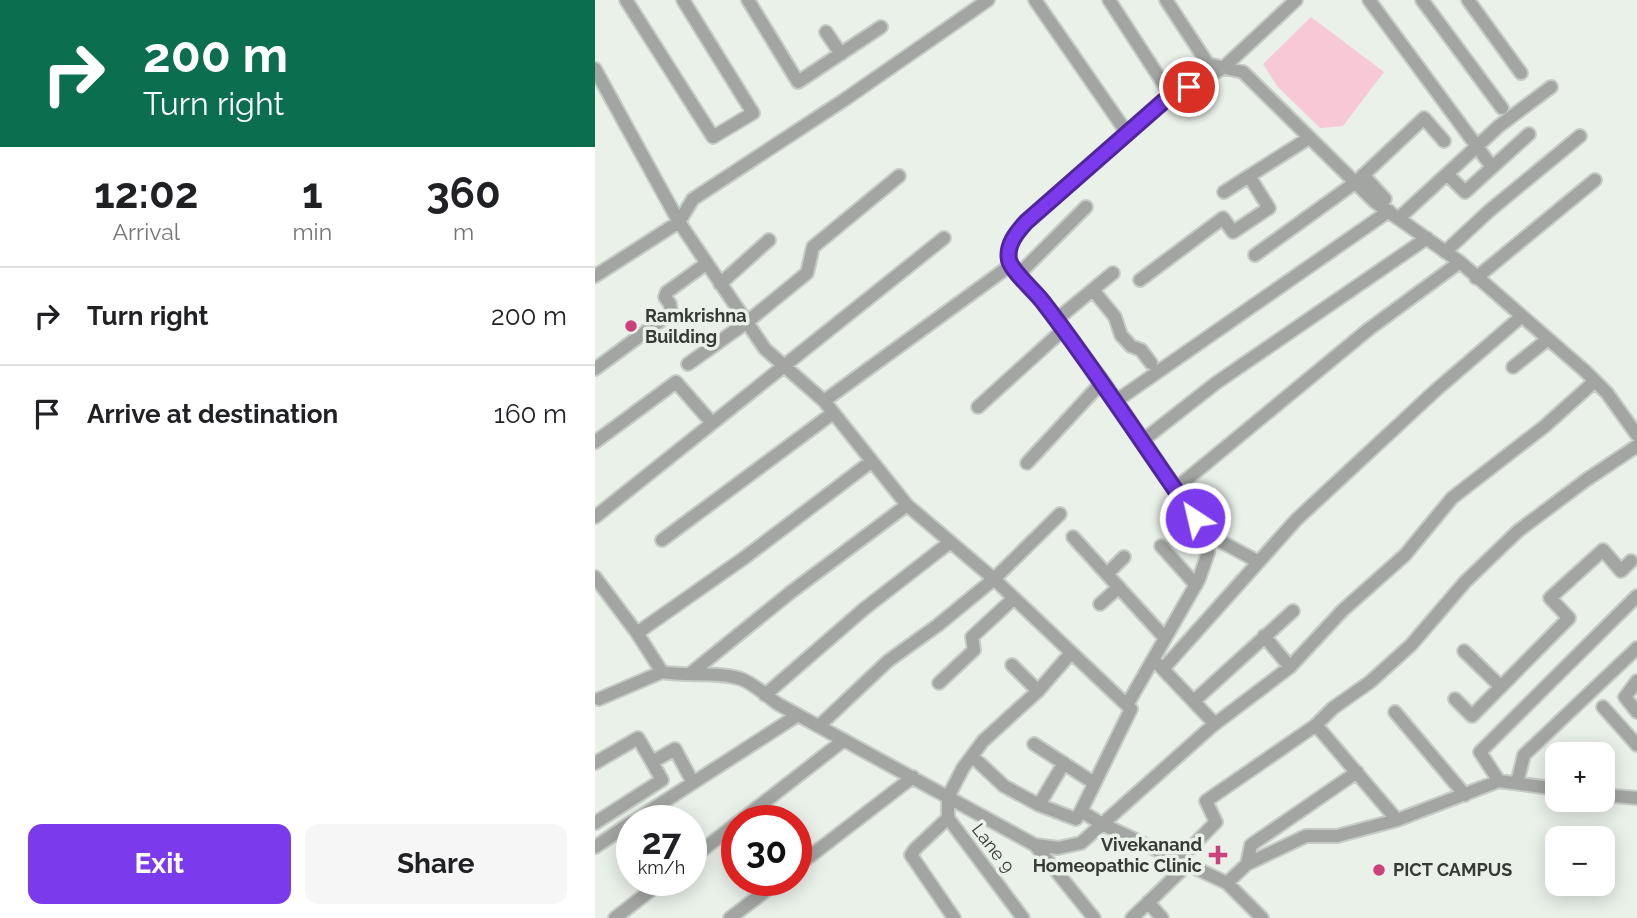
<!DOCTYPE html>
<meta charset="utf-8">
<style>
body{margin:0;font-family:Raleway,sans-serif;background:#f6f6f6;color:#202124;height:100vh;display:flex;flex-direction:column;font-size:26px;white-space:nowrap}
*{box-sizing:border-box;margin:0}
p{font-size:23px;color:#757577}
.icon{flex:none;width:38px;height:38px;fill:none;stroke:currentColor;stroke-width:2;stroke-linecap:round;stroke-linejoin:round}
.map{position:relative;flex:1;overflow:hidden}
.drawer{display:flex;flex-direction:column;background:#fff;width:595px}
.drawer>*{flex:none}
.hud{background:#0b6e4f;color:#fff;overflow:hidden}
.tools{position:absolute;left:950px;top:742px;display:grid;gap:14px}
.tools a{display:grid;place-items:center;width:70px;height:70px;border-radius:14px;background:#fff;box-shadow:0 4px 18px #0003;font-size:35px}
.speed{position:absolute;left:21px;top:805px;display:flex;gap:14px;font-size:35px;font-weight:700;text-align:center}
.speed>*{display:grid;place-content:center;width:91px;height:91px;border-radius:50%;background:#fff;box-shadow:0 4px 18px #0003;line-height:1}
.speed small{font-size:18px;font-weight:400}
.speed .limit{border:10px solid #d22;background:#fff;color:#111}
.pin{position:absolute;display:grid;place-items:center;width:60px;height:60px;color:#fff;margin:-30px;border:4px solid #fff;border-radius:50%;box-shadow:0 2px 7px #0007}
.me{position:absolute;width:77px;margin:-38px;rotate:325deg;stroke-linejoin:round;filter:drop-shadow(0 0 5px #0008)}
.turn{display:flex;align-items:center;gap:24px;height:147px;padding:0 28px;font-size:32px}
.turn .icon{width:91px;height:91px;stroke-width:2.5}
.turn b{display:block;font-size:49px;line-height:60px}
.eta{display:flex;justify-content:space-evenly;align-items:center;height:119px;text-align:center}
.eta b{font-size:42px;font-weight:700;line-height:49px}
.cta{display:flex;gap:14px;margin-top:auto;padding:14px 28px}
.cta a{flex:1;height:80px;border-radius:14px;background:#7c3aed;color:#fff;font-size:28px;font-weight:700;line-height:80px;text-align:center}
.cta a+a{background:#f6f6f6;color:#202124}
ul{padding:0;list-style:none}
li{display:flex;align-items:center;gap:21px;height:98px;padding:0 28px;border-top:2px solid #e0e0e0}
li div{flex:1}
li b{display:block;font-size:26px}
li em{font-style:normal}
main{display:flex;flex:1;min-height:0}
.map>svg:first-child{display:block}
</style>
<main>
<section class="drawer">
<div class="hud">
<div class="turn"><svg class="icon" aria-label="right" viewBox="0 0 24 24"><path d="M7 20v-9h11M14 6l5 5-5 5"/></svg><div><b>200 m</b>Turn right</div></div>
</div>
<div class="eta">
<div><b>12:02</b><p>Arrival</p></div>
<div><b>1</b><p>min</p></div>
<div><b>360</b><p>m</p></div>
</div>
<ul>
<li><svg class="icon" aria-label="right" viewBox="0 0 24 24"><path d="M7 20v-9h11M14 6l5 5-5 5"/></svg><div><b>Turn right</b></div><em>200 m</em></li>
<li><svg class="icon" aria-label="arrive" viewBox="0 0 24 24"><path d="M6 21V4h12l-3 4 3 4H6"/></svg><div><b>Arrive at destination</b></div><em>160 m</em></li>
</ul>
<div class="cta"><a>Exit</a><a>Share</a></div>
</section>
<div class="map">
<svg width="1042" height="918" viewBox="0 0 1042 918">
<rect width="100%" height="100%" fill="#e9f1e9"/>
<path fill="#f7c9d7" d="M 716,17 L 789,72 L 748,126 L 725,128 L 682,86 L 668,64 Z"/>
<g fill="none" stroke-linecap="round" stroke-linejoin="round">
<g stroke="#c5ccc5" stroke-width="16">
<path id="minor" d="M 31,0 L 118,137 L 158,113 L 88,0
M 153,0 L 203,82 L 286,27
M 440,0 L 532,133
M 514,0 L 577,97
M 571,0 L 613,64 L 648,72 L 780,202 L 865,262 L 990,371 L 1012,393 L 1042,435
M 774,0 L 897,167
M 827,0 L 907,108
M 873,0 L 926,73
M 231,32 L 246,54
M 0,69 L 84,222 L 170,349 L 229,401 L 312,505 L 399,579 L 536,709 L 486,811 L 507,824 L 632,883 L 667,918
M 852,174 L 870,192 L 934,134
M 768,175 L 790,199
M 629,192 L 654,176
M 804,218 L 904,126 L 956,87
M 850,252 L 894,211 L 985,136
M 660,255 L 761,182 L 829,118 L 849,141
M 424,274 L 491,207
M 0,276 L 84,222 L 98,199 L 249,100 L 393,0
M 881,278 L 1000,180
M 545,280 L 628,218 L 638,232 L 674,208 L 654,176 L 714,138
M 125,284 L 174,240
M 498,290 L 520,317 L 526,335 L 536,346 L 546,350 L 556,363
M 461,320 L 518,273
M 93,364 L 152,322 L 212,273 L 218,247 L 304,176
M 918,367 L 953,339
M 0,369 L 76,313 L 75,304 L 70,297 L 72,292 L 112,263
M 229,401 L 416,265
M 521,401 L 794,211
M 383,407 L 469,329
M 547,441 L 621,383 L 832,238
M 0,442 L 81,382 L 117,423
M 432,463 L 508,381
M 580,489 L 774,329 L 865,262
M 0,517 L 349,238
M 612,534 L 662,561
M 478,537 L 570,638
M 67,540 L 238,413
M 566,546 L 601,585
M 512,574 L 529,557
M 0,577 L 42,633 L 67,672 C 91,677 122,671 146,679 C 158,683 172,696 183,704 L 440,845 L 463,848 L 486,843 L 616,727 L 695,667 L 748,610 L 810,555 L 857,498 L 950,426 L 1000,381
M 505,604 L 524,587
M 42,633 L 149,558 L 277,461
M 669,636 L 695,667
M 869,651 L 906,687
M 563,664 L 620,724
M 417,665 L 443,691
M 568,669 L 701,520 L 841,390 L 927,316
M 96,673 L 196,592 L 312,505
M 1042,681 L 1030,697 L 1042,712
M 344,683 L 379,650 L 377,637 L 419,598
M 170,695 L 269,609 L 354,543
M 4,699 L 67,672
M 860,699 L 877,716 L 974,618 L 955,598 L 1008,550 L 1026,571 L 1036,561
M 600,700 L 698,611
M 532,705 L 604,579 L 613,553 L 612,534 L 508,381 L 446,300 L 416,265 L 414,249 L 420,235 L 431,222 L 569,101 L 628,68 L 701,0
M 1008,707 L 1042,745
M 800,712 L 870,795
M 721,725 L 802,820
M 224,726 L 293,661 L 343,625 L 399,579 L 465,514
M 439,744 L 499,783
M 377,756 L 409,786 L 444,805
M 0,763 L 43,738 L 57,762
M 469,763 L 444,805 L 481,819 L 486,811
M 904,781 L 885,752 L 1042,596
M 922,783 L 929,755 L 1042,648
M 1008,795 L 1042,798
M 353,818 L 320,849 L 316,855 L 359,918
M 39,821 L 203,715
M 145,821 L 249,740
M 0,823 L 67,780 L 57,762 L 80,749 L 97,781
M 440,845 L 499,918
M 0,847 L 37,822
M 96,859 L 142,823
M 583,861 L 621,822 L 611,801 L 721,725 L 738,708 L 775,682 L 816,645 L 870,582 L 923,531 L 991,480 L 1042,446
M 652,864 L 656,845 L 762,772
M 201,867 L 318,777
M 632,883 L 652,864 L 711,836 L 742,836 L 802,820 L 904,781 L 962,789
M 553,902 L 567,918
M 20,918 L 69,880
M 135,918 L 185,880
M 428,918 L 353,818 L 353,797 L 368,768 L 388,741 L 443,691 L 476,653
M 537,918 L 592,865"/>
</g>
<use href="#minor" stroke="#a2a5a2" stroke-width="12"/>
</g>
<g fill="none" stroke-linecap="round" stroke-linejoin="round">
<g stroke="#51269a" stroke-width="18">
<path id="route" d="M 594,87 L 569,101 L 431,222 C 422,232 411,245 414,260 C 417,272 440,291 448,302 C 502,372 549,446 600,518"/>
</g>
<use href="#route" stroke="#7c3aed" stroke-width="12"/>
</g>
<g fill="#ca417b" stroke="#e9f1e9" stroke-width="2.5">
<circle cx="36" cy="326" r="7"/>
<path d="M619.5 844.5h7v7h7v7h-7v7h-7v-7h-7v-7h7z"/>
<circle cx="784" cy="870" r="7"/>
</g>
<g text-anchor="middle" stroke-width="7" stroke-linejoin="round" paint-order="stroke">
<g font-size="18" font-weight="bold" fill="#373a37" stroke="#e9f1e9" text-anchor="start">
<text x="50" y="322">Ramkrishna<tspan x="50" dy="21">Building</tspan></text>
<text x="607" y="851" text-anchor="end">Vivekanand<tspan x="607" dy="21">Homeopathic Clinic</tspan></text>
<text x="798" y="876">PICT CAMPUS</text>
</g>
<g font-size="18" fill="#373a37" stroke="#e9f1e9">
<text transform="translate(398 848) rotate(52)" y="6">Lane 9</text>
</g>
</g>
</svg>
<div class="tools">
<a>+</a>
<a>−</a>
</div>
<div class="speed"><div>27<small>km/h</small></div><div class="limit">30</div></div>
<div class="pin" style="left:594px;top:87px;background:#d93025"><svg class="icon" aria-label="arrive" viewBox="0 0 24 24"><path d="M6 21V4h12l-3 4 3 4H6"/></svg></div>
<svg class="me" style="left:600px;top:518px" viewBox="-20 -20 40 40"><circle r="17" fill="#7c3aed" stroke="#fff" stroke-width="3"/><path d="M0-11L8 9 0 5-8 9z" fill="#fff"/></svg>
</div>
</main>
